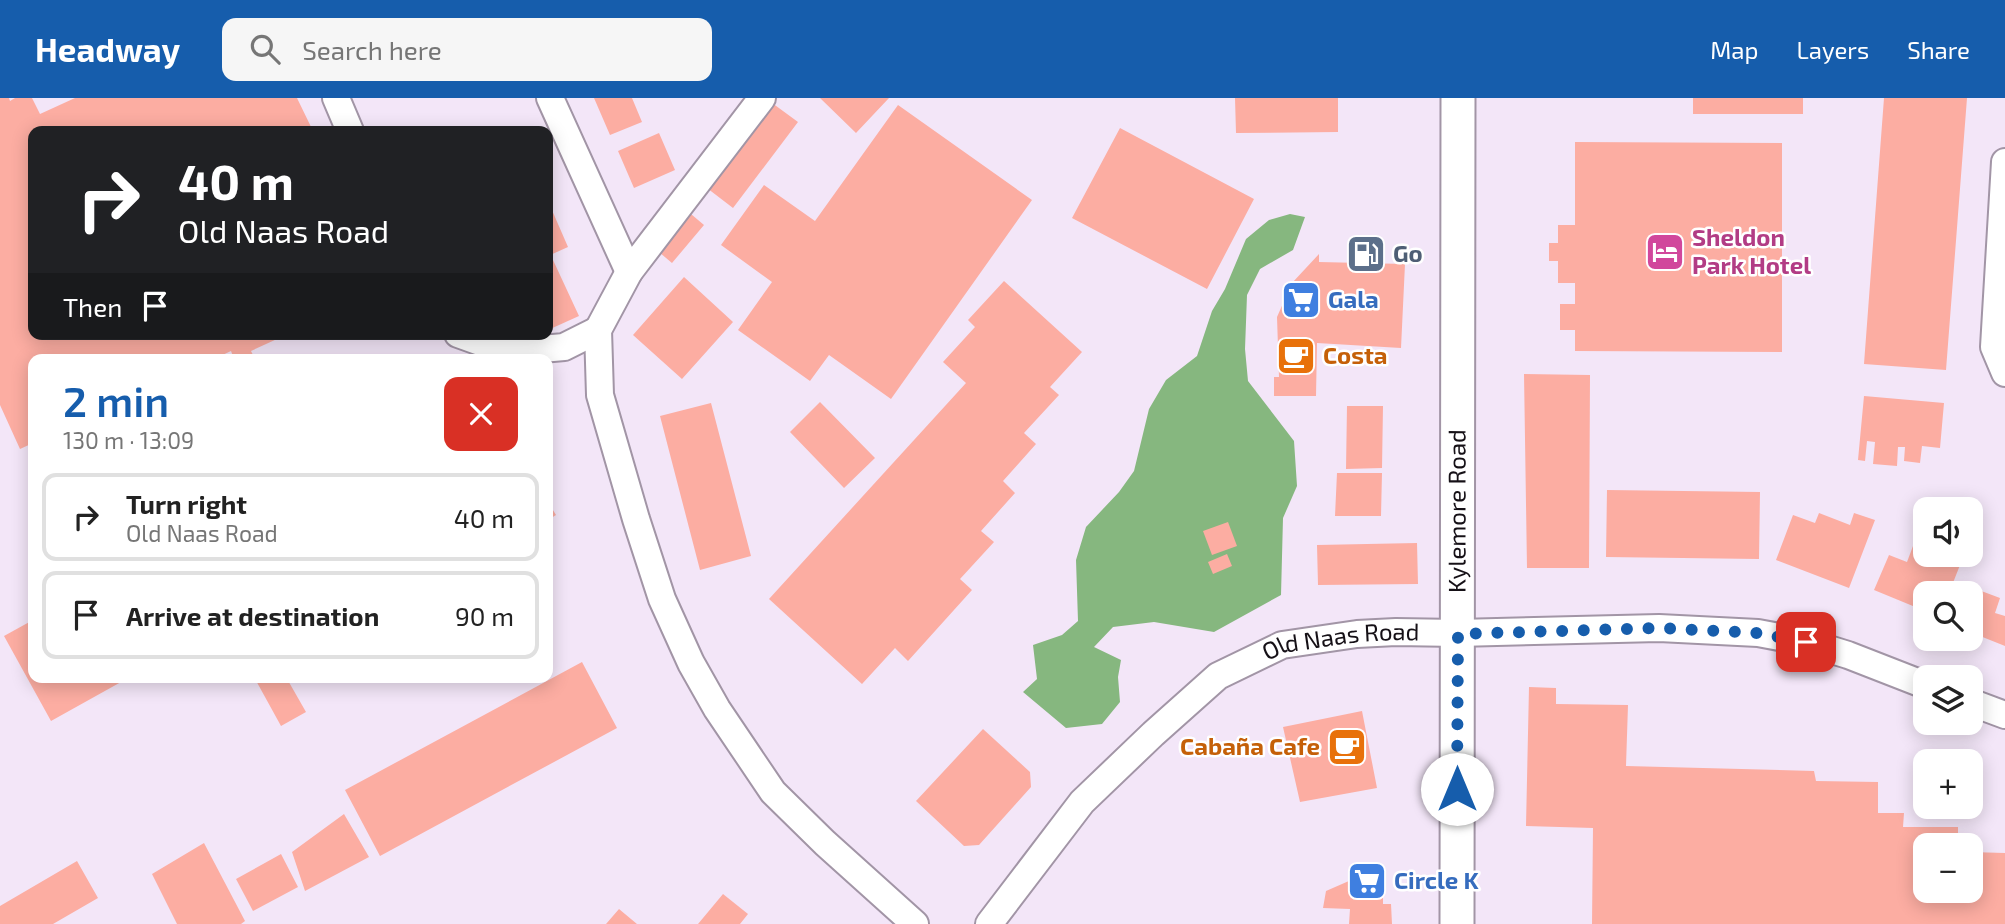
<!DOCTYPE html>
<meta charset="utf-8">
<style>
body{margin:0;font-family:"Exo 2",sans-serif;background:#f6f6f6;color:#222;height:100vh;display:flex;flex-direction:column;font-size:26px;white-space:nowrap}
*{box-sizing:border-box;margin:0}
p{font-size:23px;color:#767676}
.icon{flex:none;width:38px;height:38px;fill:none;stroke:currentColor;stroke-width:2;stroke-linecap:round;stroke-linejoin:round}
.map{position:relative;flex:1;overflow:hidden}
.sheet{position:absolute;left:28px;top:256px;width:525px;height:329px;display:flex;flex-direction:column;background:#fff;border-radius:14px;box-shadow:0 4px 18px #0003}
.sheet>*{flex:none}
.hud{position:absolute;left:28px;top:28px;width:525px;height:214px;border-radius:14px;box-shadow:0 4px 18px #0003;background:#202124;color:#fff;overflow:hidden}
.buttons{position:absolute;left:1913px;top:399px;display:grid;gap:14px}
.buttons a{display:grid;place-items:center;width:70px;height:70px;border-radius:14px;background:#fff;box-shadow:0 4px 18px #0003;font-size:35px}
.pin{position:absolute;display:grid;place-items:center;width:60px;height:60px;color:#fff;margin:-30px;border-radius:14px;box-shadow:0 4px 10px #0006}
.me{position:absolute;width:77px;margin:-38px;rotate:0deg;stroke-linejoin:round;filter:drop-shadow(0 0 5px #0008)}
.turn{display:flex;align-items:center;gap:24px;height:147px;padding:0 35px;font-size:32px}
.turn .icon{width:91px;height:91px;stroke-width:2.5}
.turn b{display:block;font-size:49px;line-height:60px}
.then{display:flex;align-items:center;height:66px;padding:0 35px;background:#0003;gap:14px;font-size:26px}
.round{display:grid;place-items:center;flex:none;width:74px;height:74px;border-radius:14px;background:#f6f6f6}
.overview{display:flex;align-items:center;justify-content:space-between;height:119px;padding:0 35px}
h1{font-size:42px;font-weight:600;line-height:52px;color:#165dac}
ul{padding:0;list-style:none}
li{display:flex;align-items:center;gap:21px;height:88px;margin:0 14px 10px;padding:0 21px;border:4px solid #e0e0e0;border-radius:14px}
li div{flex:1}
li b{display:block;font-size:26px}
li em{font-style:normal}
header{display:flex;align-items:center;gap:42px;box-sizing:border-box;height:98px;padding:0 35px;background:#165dac;color:#fff}
header strong{font-size:33px}
nav{display:flex;gap:38px;margin-inline-start:auto;font-size:24px}
.search{width:490px;height:63px;background:#f6f6f6;display:flex;align-items:center;gap:18px;box-sizing:border-box;padding:0 24px;border-radius:14px;color:#767676;font-size:26px}
.map>svg:first-child{display:block}
</style>
<header>
<strong>Headway</strong>
<div class="search"><svg class="icon" aria-label="search" viewBox="0 0 24 24"><circle cx="10" cy="10" r="6"/><path d="M15 15l6 6"/></svg>Search here</div>
<nav><a>Map</a><a>Layers</a><a>Share</a></nav>
</header>
<div class="map">
<svg width="2005" height="826" viewBox="0 0 2005 826">
<rect width="100%" height="100%" fill="#f3e6f8"/>
<path fill="#86b77f" d="M 1290,116 L 1305,119 L 1293,152 L 1260,171 L 1247,197 L 1245,251 L 1248,283 L 1294,343 L 1297,388 L 1283,420 L 1281,497 L 1214,534 L 1154,524 L 1113,529 L 1094,549 L 1121,562 L 1118,579 L 1120,604 L 1102,626 L 1066,630 L 1023,594 L 1037,581 L 1033,547 L 1062,537 L 1078,523 L 1076,462 L 1086,429 L 1119,394 L 1134,373 L 1149,311 L 1166,282 L 1197,258 L 1212,213 L 1225,191 L 1246,141 L 1269,122 Z"/>
<path fill="#fcada2" d="M 0,0 L 9,0 L 10,3 L 15,0 L 32,0 L 40,16 L 75,0 L 297,0 L 313,33 L 33,33 L 33,236 L 288,236 L 251,253 L 255,261 L 234,261 L 231,253 L 214,261 L 33,261 L 33,345 L 20,351 L 0,307 Z
M 594,0 L 632,0 L 642,24 L 610,37 Z
M 820,0 L 889,0 L 856,35 Z
M 1235,0 L 1338,0 L 1338,34 L 1236,35 Z
M 1693,0 L 1803,0 L 1803,16 L 1693,16 Z
M 1884,0 L 1967,0 L 1946,272 L 1864,266 Z
M 768,2 L 798,24 L 733,110 L 703,87 Z
M 898,7 L 1032,102 L 891,301 L 829,257 L 810,283 L 738,232 L 772,184 L 721,147 L 764,87 L 815,123 Z
M 1120,30 L 1254,101 L 1207,191 L 1072,120 Z
M 659,35 L 675,72 L 634,90 L 618,53 Z
M 1575,44 L 1782,45 L 1782,254 L 1575,253 L 1575,232 L 1560,232 L 1560,206 L 1575,206 L 1575,185 L 1558,185 L 1558,163 L 1549,163 L 1549,145 L 1558,145 L 1558,127 L 1575,127 Z
M 548,103 L 568,149 L 548,158 Z
M 685,111 L 704,127 L 672,165 L 653,149 Z
M 1319,156 L 1319,164 L 1405,166 L 1401,250 L 1317,245 L 1316,298 L 1274,298 L 1274,279 L 1279,279 L 1277,219 L 1292,185 Z
M 553,162 L 579,218 L 548,232 L 548,164 Z
M 684,179 L 733,224 L 682,281 L 633,237 Z
M 1004,183 L 1082,254 L 1050,289 L 1059,297 L 1024,335 L 1036,346 L 1003,383 L 1015,395 L 981,433 L 994,444 L 960,481 L 972,492 L 908,563 L 895,550 L 862,586 L 769,501 L 966,285 L 943,264 L 975,229 L 968,222 Z
M 1524,276 L 1590,277 L 1589,470 L 1527,470 Z
M 1864,298 L 1944,305 L 1940,350 L 1922,348 L 1920,365 L 1904,363 L 1905,349 L 1898,349 L 1897,368 L 1873,366 L 1875,344 L 1867,343 L 1865,363 L 1858,362 Z
M 820,304 L 875,360 L 844,390 L 790,334 Z
M 711,305 L 751,458 L 700,472 L 660,318 Z
M 1347,308 L 1383,308 L 1382,370 L 1346,371 Z
M 1337,375 L 1382,375 L 1381,418 L 1335,418 Z
M 1607,392 L 1760,394 L 1759,461 L 1606,459 Z
M 548,404 L 556,417 L 548,422 Z
M 1819,415 L 1850,427 L 1854,415 L 1875,422 L 1849,490 L 1776,462 L 1793,417 L 1815,425 Z
M 1228,424 L 1237,448 L 1212,457 L 1203,433 Z
M 1417,445 L 1418,486 L 1318,487 L 1317,447 Z
M 1913,448 L 1925,453 L 1925,457 L 1934,457 L 1960,467 L 1949,495 L 1925,495 L 1925,513 L 1874,492 L 1889,457 L 1907,464 Z
M 1227,456 L 1232,468 L 1213,476 L 1208,464 Z
M 1976,491 L 2000,500 L 1995,515 L 2005,518 L 2005,548 L 1970,534 L 1970,505 Z
M 33,522 L 33,579 L 130,579 L 51,623 L 4,538 Z
M 582,564 L 617,630 L 380,758 L 345,692 Z
M 254,579 L 286,579 L 306,614 L 281,628 Z
M 1529,589 L 1556,590 L 1556,606 L 1628,607 L 1626,668 L 1814,673 L 1816,683 L 1878,684 L 1878,715 L 1904,715 L 1903,729 L 1958,729 L 1958,747 L 1925,747 L 1925,793 L 1970,793 L 1970,754 L 2005,755 L 2005,826 L 1592,826 L 1593,730 L 1526,728 Z
M 1362,613 L 1377,690 L 1300,704 L 1283,629 Z
M 983,631 L 1030,674 L 1031,689 L 979,747 L 964,748 L 916,703 Z
M 344,716 L 369,759 L 305,793 L 292,754 Z
M 204,745 L 245,823 L 241,826 L 177,826 L 152,776 Z
M 281,756 L 298,789 L 253,813 L 236,781 Z
M 77,763 L 98,800 L 53,826 L 0,826 L 0,808 Z
M 1374,772 L 1383,772 L 1383,806 L 1391,806 L 1392,826 L 1349,826 L 1350,811 L 1323,810 L 1326,793 Z
M 723,796 L 748,816 L 740,826 L 698,826 Z
M 619,811 L 637,826 L 606,826 Z"/>
<g fill="none" stroke-linecap="round" stroke-linejoin="round">
<g stroke="#a295a6" stroke-width="30">
<g id="minor">
<path d="M 336,0 L 350,33"/>
<path d="M 550,0 L 629,174"/>
<path d="M 762,0 L 629,174 L 598,232 L 600,297 L 636,421 L 662,501 L 691,565 L 717,611 L 773,694 L 825,745 L 915,826"/>
<path d="M 2005,64 L 1994,249 L 2005,275"/>
<path d="M 458,236 L 508,254 L 564,249 L 598,232"/>
<path d="M 1970,604 L 2005,617"/>
<path id="s1" d="M 989,826 L 1082,704 L 1153,636 L 1218,578 L 1282,547 L 1357,536 L 1396,534 L 1458,535 L 1659,530 L 1758,535 L 1806,544 L 1848,557 L 1925,587"/>
</g>
</g>
<g stroke="#a295a6" stroke-width="37">
<g id="major">
<path id="s2" d="M 1457,826 L 1458,0"/>
</g>
</g>
<use href="#minor" stroke="#fff" stroke-width="26"/>
<use href="#major" stroke="#fff" stroke-width="33"/>
</g>
<g fill="none" stroke-linecap="round" stroke-linejoin="round">
<path stroke="#165dac" stroke-width="12" stroke-dasharray="0 21.6" d="M 1457,691 L 1458,536 L 1659,530 L 1758,535 L 1806,544"/>
</g>
<defs>
<g id="hotel-square" transform="scale(2.0125)"><rect x="-9" y="-9" width="18" height="18" rx="4" fill="#d1479c" stroke="#fff"/><path d="M-6-4.5h1.5V1H6V5H4.5V3h-9V5H-6ZM-4 0a1.8 1.8 0 1 1 3.6 0ZM.5 0V-2.5h3Q6-2.5 6 0Z" fill="#fff"/></g>
<g id="fuel-square" transform="scale(2.0125)"><rect x="-9" y="-9" width="18" height="18" rx="4" fill="#5c6f8a" stroke="#fff"/><path d="M-5.5-6h7V0h2V4h1.3V-2.5L3-4.5l.8-.8L6-3V5H2.5V1h-1V6h-7ZM-4.2-4.7v3.2H.2V-4.7Z" fill="#fff"/></g>
<g id="supermarket-square" transform="scale(2.0125)"><rect x="-9" y="-9" width="18" height="18" rx="4" fill="#3f7fe0" stroke="#fff"/><path d="M-6-5.5h2.5l.6 2H6L4.5 2H-2.5L-4.4-4H-6ZM-1.5 3.2a1.3 1.3 0 1 0 .1 0ZM3 3.2a1.3 1.3 0 1 0 .1 0Z" fill="#fff"/></g>
<g id="cafe-square" transform="scale(2.0125)"><rect x="-9" y="-9" width="18" height="18" rx="4" fill="#e8710a" stroke="#fff"/><path d="M-5.5-4.5H6V0H3Q3 3.5 0 3.5H-2.5Q-5.5 3.5-5.5 0ZM3-3.2v2h1.7v-2ZM-6 4.5H4V6H-6Z" fill="#fff"/></g>
</defs>
<g fill-rule="evenodd">
<use href="#hotel-square" x="1665" y="154"/>
<use href="#fuel-square" x="1366" y="156"/>
<use href="#supermarket-square" x="1301" y="202"/>
<use href="#cafe-square" x="1296" y="258"/>
<use href="#cafe-square" x="1347" y="649"/>
<use href="#supermarket-square" x="1367" y="783"/>
</g>
<g text-anchor="middle" stroke-width="5" stroke-linejoin="round" paint-order="stroke">
<g font-size="24" font-weight="bold" fill="#b23c85" stroke="#fff" text-anchor="start">
<text x="1692" y="148">Sheldon<tspan x="1692" dy="28">Park Hotel</tspan></text>
</g>
<g font-size="24" font-weight="bold" fill="#4e5e75" stroke="#fff" text-anchor="start">
<text x="1393" y="164">Go</text>
</g>
<g font-size="24" font-weight="bold" fill="#366cbe" stroke="#fff" text-anchor="start">
<text x="1328" y="210">Gala</text>
<text x="1394" y="791">Circle K</text>
</g>
<g font-size="24" font-weight="bold" fill="#c56008" stroke="#fff" text-anchor="start">
<text x="1323" y="266">Costa</text>
<text x="1320" y="657" text-anchor="end">Cabaña Cafe</text>
</g>
<g font-size="24" fill="#151016" stroke="#fff">
<text dy="8" stroke="none"><textPath href="#s2" startOffset="413">Kylemore Road</textPath></text>
<text dy="8" stroke="none"><textPath href="#s1" startOffset="469">Old Naas Road</textPath></text>
</g>
</g>
</svg>
<div class="buttons">
<a><svg class="icon" aria-label="sound" viewBox="0 0 24 24"><path d="M4 9h4l5-4v14l-5-4H4zM17 9q2 3 0 6"/></svg></a>
<a><svg class="icon" aria-label="search" viewBox="0 0 24 24"><circle cx="10" cy="10" r="6"/><path d="M15 15l6 6"/></svg></a>
<a><svg class="icon" aria-label="layers" viewBox="0 0 24 24"><path d="M12 4l9 5-9 5-9-5zM3 14l9 5 9-5"/></svg></a>
<a>+</a>
<a>−</a>
</div>
<div class="pin" style="left:1806px;top:544px;background:#d93025"><svg class="icon" aria-label="arrive" viewBox="0 0 24 24"><path d="M6 21V4h12l-3 4 3 4H6"/></svg></div>
<svg class="me" style="left:1457px;top:691px" viewBox="-20 -20 40 40"><circle r="19" fill="#fff"/><path d="M0-13L10 11 0 6-10 11z" fill="#165dac"/></svg>
<div class="hud">
<div class="turn"><svg class="icon" aria-label="right" viewBox="0 0 24 24"><path d="M7 20v-9h11M14 6l5 5-5 5"/></svg><div><b>40 m</b>Old Naas Road</div></div>
<div class="then">Then<svg class="icon" aria-label="arrive" viewBox="0 0 24 24"><path d="M6 21V4h12l-3 4 3 4H6"/></svg></div>
</div>
<section class="sheet">
<div class="overview"><div><h1>2 min</h1><p>130 m · 13:09</p></div><a class="round" style="background:#d93025;color:#fff"><svg class="icon" aria-label="close" viewBox="0 0 24 24"><path d="M6 6l12 12M18 6L6 18"/></svg></a></div>
<ul>
<li><svg class="icon" aria-label="right" viewBox="0 0 24 24"><path d="M7 20v-9h11M14 6l5 5-5 5"/></svg><div><b>Turn right</b><p>Old Naas Road</p></div><em>40 m</em></li>
<li><svg class="icon" aria-label="arrive" viewBox="0 0 24 24"><path d="M6 21V4h12l-3 4 3 4H6"/></svg><div><b>Arrive at destination</b></div><em>90 m</em></li>
</ul>
</section>
</div>
